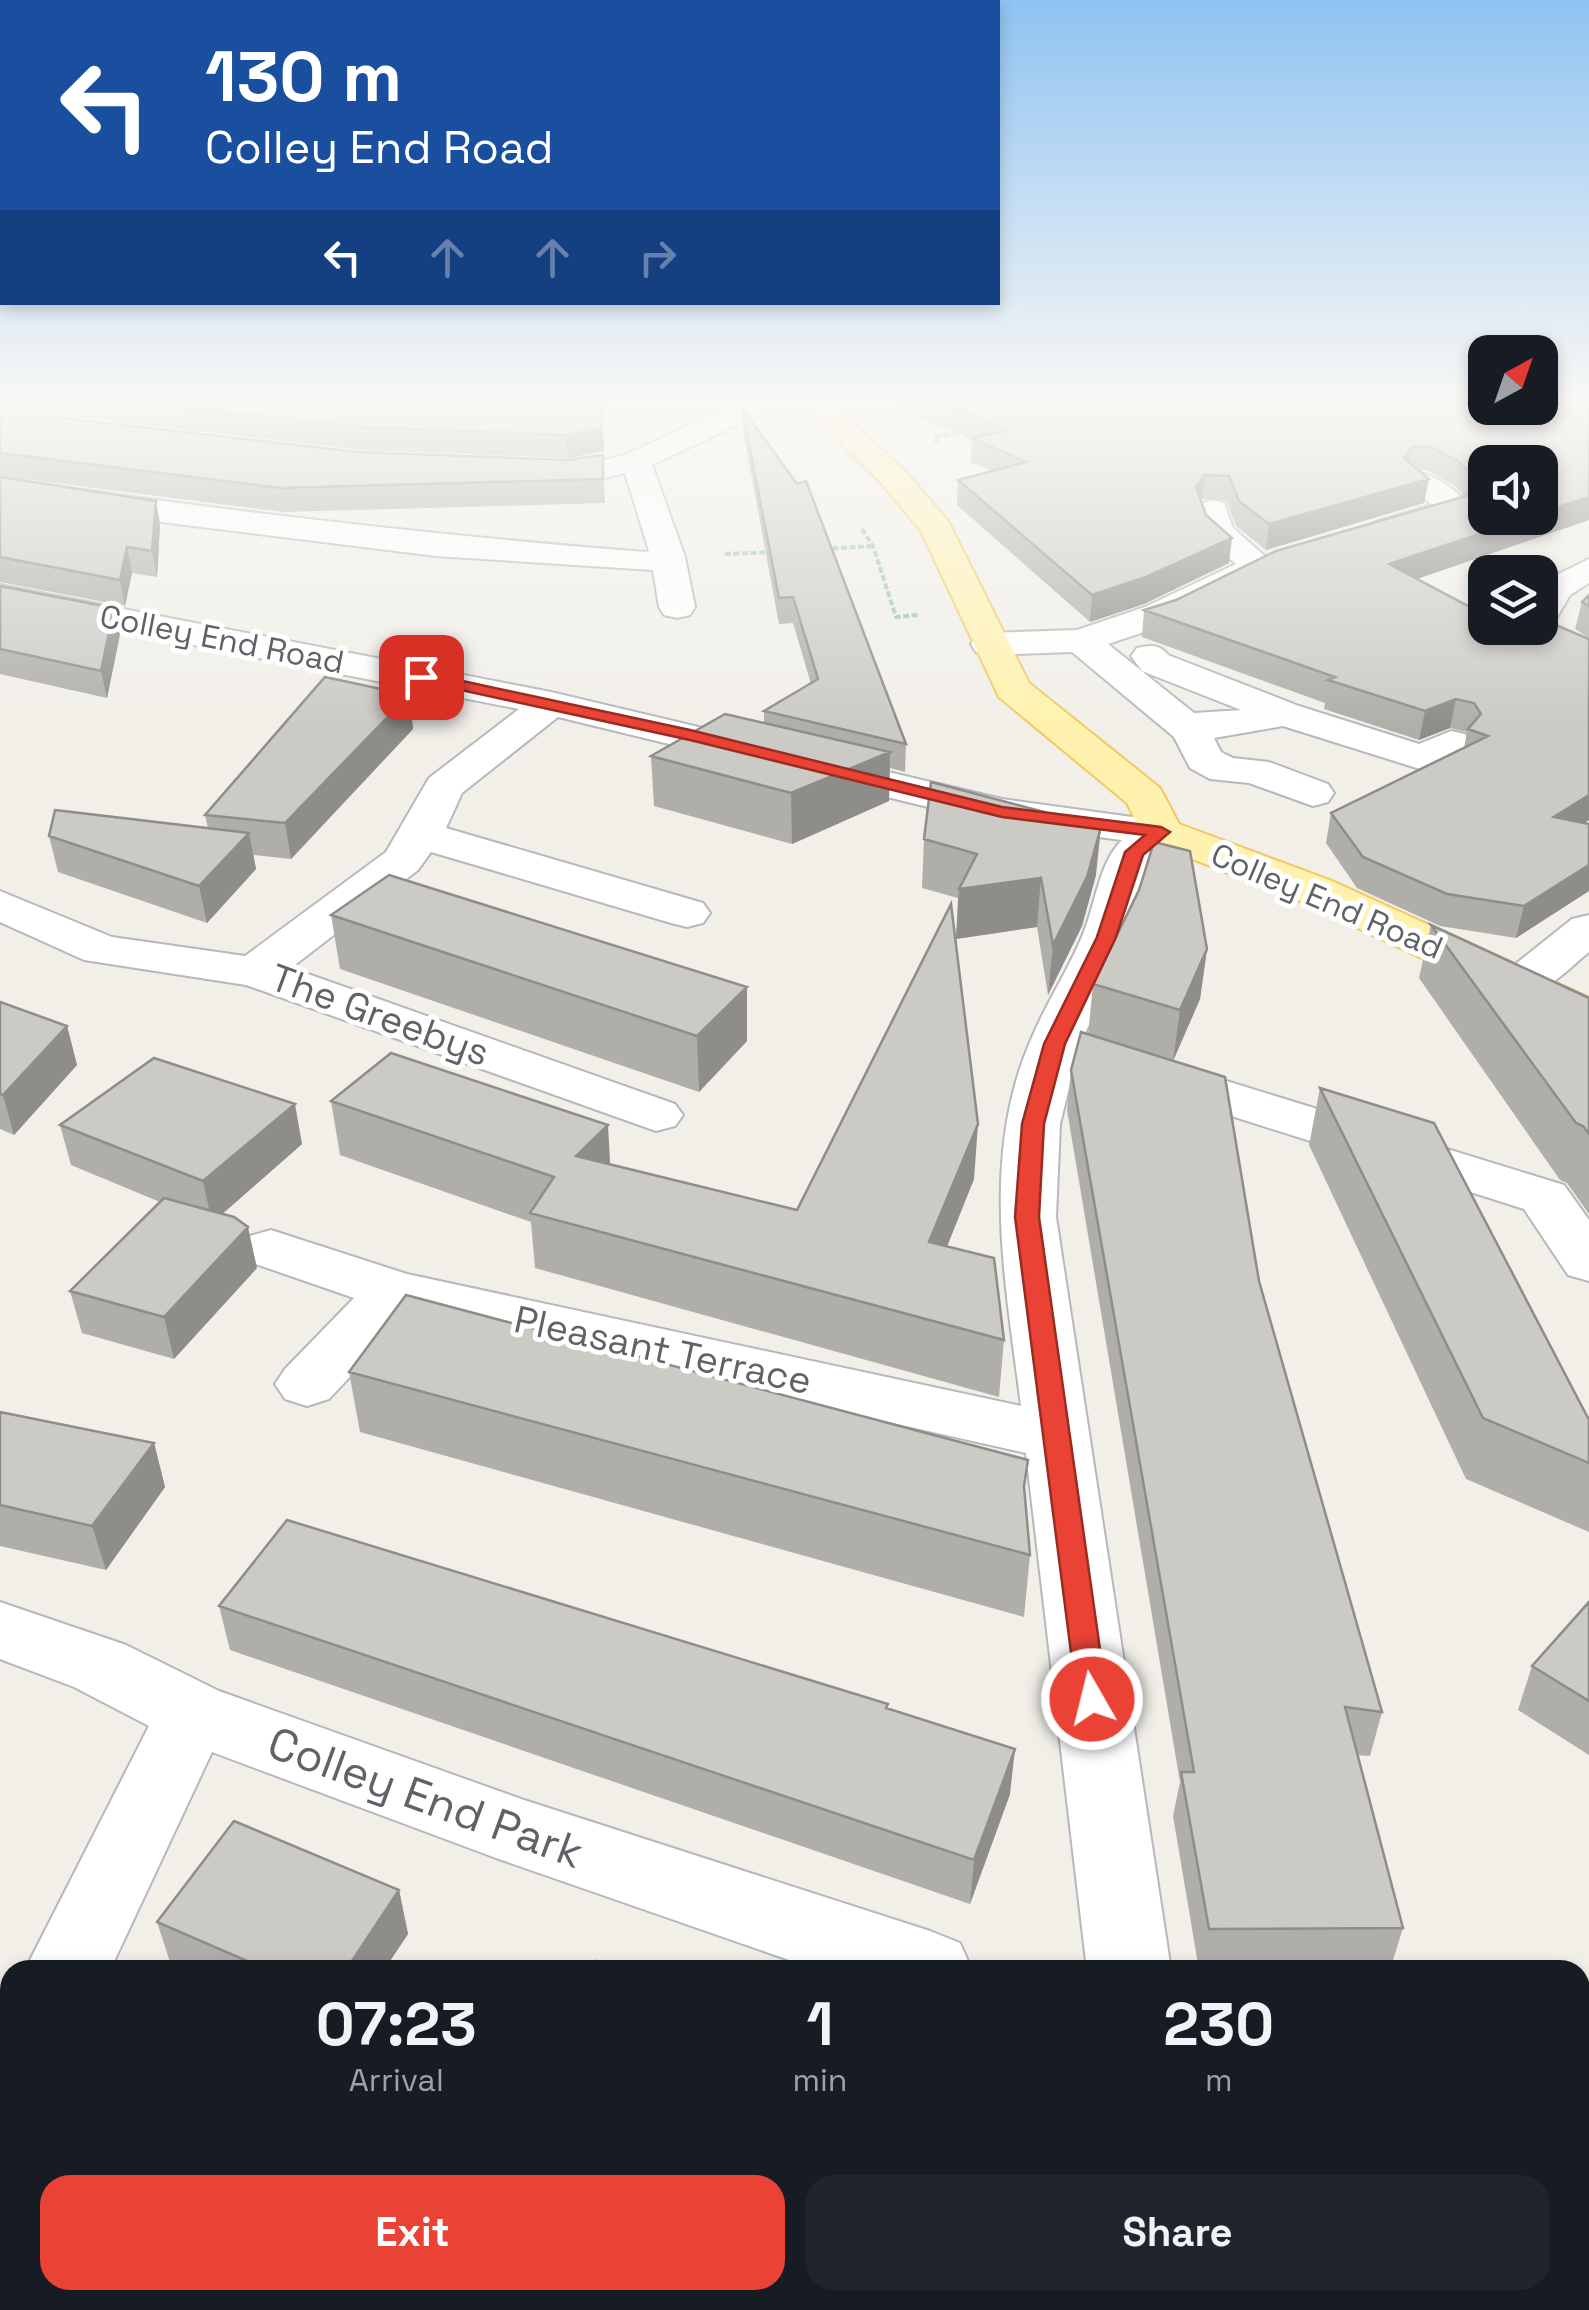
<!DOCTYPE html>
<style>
body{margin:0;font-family:"Space Grotesk",sans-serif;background:#20242c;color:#f1f3f6;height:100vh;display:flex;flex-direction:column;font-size:38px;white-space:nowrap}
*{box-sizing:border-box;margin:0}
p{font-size:32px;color:#9ea1a6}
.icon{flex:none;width:55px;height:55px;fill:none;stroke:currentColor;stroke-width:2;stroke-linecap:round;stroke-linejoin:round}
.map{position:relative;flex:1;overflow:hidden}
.panel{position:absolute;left:0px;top:1960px;width:1590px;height:350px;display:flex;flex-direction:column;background:#171b24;border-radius:30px 30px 0 0;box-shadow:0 5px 15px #0003}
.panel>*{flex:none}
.hud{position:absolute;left:0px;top:0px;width:1000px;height:305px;box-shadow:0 5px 15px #0003;background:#1a4fa0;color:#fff;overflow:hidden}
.needle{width:65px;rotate:40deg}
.controls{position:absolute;left:1468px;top:335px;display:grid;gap:20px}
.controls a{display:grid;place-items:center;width:90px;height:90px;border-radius:20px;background:#171b24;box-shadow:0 5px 15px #0003;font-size:50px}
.pin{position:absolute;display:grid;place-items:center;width:85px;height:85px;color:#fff;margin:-42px;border-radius:20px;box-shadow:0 5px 15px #0006}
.me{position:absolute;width:110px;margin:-55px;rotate:352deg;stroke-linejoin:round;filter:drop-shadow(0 0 8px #0008)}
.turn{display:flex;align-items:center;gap:35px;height:210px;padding:0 40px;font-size:45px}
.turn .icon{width:130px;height:130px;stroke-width:2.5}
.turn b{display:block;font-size:70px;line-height:85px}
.lanes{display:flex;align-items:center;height:95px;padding:0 40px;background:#0003;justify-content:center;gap:50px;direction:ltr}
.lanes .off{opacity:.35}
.eta{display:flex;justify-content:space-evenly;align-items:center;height:170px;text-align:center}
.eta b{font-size:60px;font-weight:700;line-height:70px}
.primary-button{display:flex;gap:20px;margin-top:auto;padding:20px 40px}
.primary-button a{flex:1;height:115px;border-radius:30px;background:#ea4335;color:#fff;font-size:40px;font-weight:700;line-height:115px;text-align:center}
.primary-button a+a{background:#20242c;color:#f1f3f6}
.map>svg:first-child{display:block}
</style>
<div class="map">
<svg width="1589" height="2310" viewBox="0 0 1589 2310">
<rect width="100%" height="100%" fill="#f1efe8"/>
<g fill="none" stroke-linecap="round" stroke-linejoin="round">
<g stroke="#b5b8bc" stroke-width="4">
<path id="minor" d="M 735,404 L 773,404 L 769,410 L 652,465 L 685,557 L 695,607 L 690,615 L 677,618 L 664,615 L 659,607 L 653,570 L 436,556 L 169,523 L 0,496 L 0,478 C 215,510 429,535 645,552 L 649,551 L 625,473 L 601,479 L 530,479 L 519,476 L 515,470 L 519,464 L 530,461 L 601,461 L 625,455 Z
M 1419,472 C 1436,476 1457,490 1468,505 L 1460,517 L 1387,539 L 1375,536 L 1371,529 L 1375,522 L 1432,505 L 1403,481 L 1408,474 Z
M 1213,500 L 1224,503 L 1233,528 L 1276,566 L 1271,573 L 1171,623 L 1108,644 L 1194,713 L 1241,710 L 1142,671 L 1131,656 L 1137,648 C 1150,645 1160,644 1168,655 L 1299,706 L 1419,744 L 1451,731 L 1465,734 L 1471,743 L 1465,752 L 1423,770 L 1283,726 L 1214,738 L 1221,752 L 1233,758 L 1269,762 L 1328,784 L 1334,793 L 1328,802 L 1313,806 L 1249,783 L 1210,779 L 1190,768 L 1174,737 L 1072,652 L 989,655 L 976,652 L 971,644 L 976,636 L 989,633 L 1077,630 L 1145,607 L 1236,564 L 1206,539 L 1197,510 L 1202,503 Z
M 1589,559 L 1589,583 L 1570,595 L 1553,624 L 1540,627 L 1540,586 L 1544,581 Z
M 0,585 L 551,692 L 1002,799 L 1176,823 L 1183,832 L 1154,858 L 1130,937 L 1080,1044 L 1060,1124 L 1056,1217 L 1171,1970 L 1087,1970 L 1026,1453 L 409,1314 L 329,1399 L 307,1406 L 285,1399 L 275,1384 L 285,1369 L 354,1298 L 250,1262 L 242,1249 L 250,1236 L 271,1230 L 407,1274 L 1021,1406 C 1006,1286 980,1158 1030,1042 C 1044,1007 1066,974 1081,939 C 1095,909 1098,863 1122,840 L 1002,825 L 558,717 L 462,793 L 446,828 L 703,903 L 710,913 L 703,923 L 687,927 L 671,923 L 431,852 L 418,870 L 291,968 L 675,1104 L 683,1115 L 675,1126 L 656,1131 L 246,985 L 84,960 L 0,922 L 0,891 L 112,937 L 245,956 L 386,852 L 429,778 L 519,709 L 0,607 Z
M 1589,915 L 1589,952 C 1562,974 1539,1003 1503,994 L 1496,984 L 1503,974 L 1572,919 Z
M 1155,1059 L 1564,1185 L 1589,1220 L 1589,1281 L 1568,1275 L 1524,1209 L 1137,1086 L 1129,1075 L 1137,1064 Z
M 0,1602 L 126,1645 L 219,1691 L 524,1800 L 930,1931 L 960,1943 L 972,1970 L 818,1970 L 496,1858 L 212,1752 L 110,1970 L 25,1970 L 149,1726 L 74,1687 L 0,1659 Z
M 0,2031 L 10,2032 L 10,2116 L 0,2115 Z
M 184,2300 L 287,2300 L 291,2310 L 188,2310 Z"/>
</g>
<g stroke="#f2c960" stroke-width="4">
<path id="major" d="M 802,404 L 833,404 L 904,470 L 948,521 L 1029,683 L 1160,788 L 1179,824 L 1332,881 L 1589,998 L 1589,1032 L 1571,1028 L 1300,901 L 1146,841 L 1127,803 L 999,697 L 921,531 L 882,484 Z"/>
</g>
<path stroke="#9cc7a9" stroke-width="4" stroke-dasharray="6 2.5" stroke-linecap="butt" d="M 938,444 L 934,437 L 963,432
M 862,529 L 873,546 L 896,617 L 918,615
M 824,549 L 873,546
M 725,554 L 772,552"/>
<use href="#minor" fill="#fff" fill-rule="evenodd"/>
<use href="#major" fill="#fff2af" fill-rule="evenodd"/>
</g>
<path fill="#afaea9" d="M 0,404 L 602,404 L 604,451 L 568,458 L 361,450 L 0,408 Z
M 897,404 L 1035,404 L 1040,406 L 1566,404 L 1522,423 L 1531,425 L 1589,404 L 1589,520 L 1417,579 L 1537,642 L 1589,639 L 1589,820 L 1584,823 L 1589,825 L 1589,891 L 1516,938 L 1440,926 L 1357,888 L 1326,843 L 1331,813 L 1464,748 L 1467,732 L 1450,728 L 1419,740 L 1324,709 L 1325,703 L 1142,637 L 1144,610 L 1464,496 L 1455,486 L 1427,470 L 1419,470 L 1429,479 L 1424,503 L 1266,550 L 1236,526 L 1226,500 L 1202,499 L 1201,501 L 1206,515 L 1229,563 L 1144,604 L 1090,622 L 957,505 L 958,480 L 992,471 L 971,462 L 972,440 L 897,406 Z
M 742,408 L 906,744 L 905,772 L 890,768 L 889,801 L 792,844 L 654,806 L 651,756 L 764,723 L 764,711 L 811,684 L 793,623 L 779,624 L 743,430 Z
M 0,411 L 358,452 L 566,460 L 603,455 L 605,503 L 284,512 L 0,476 Z
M 0,477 L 156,501 L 160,525 L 157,577 L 132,573 L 125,606 L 0,582 Z
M 0,586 L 120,634 L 107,698 L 0,674 Z
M 1589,595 L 1589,638 L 1575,629 L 1582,602 Z
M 409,695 L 413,729 L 291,859 L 253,855 L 256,869 L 207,923 L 58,872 L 49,836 L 208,828 L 205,815 Z
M 924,839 L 1096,875 L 1082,926 L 1048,995 L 1037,927 L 956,939 L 958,898 L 922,888 Z
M 331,915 L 747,1041 L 699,1092 L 340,969 Z
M 1431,925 L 1589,998 L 1589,1214 L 1567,1183 L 1560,1180 L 1419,978 Z
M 1207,949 L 1200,999 L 1173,1061 L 1259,1281 L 1382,1712 L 1370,1756 L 1357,1755 L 1403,1928 L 1390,1970 L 1199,1970 L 1173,1816 L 1180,1782 L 1067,1110 L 1071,1070 L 1088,1035 L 1093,984 Z
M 0,1002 L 67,1026 L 77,1065 L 14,1135 L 0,1129 Z
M 1320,1088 L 1589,1420 L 1589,1532 L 1466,1479 L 1309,1145 Z
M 331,1101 L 610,1164 L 797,1210 L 974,1179 L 947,1247 L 1004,1340 L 999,1397 L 535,1268 L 531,1222 L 340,1155 Z
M 60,1125 L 302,1144 L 222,1214 L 257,1268 L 174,1359 L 82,1333 L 70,1291 L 160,1202 L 71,1165 Z
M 349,1372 L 1024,1493 L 1030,1555 L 1024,1617 L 360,1432 Z
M 0,1412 L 154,1443 L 165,1487 L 106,1570 L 0,1546 Z
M 1589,1602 L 1589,1755 L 1518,1710 L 1532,1666 Z
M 219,1606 L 887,1708 L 1010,1794 L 970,1904 L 230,1650 Z
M 399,1890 L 408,1934 L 384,1970 L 182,1970 L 171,1965 L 157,1922 Z
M 1032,2300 L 1253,2300 L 1249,2310 L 1030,2310 Z"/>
<path fill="#8f8d8a" d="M 602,404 L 604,451 L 568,458 L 566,435 Z
M 1540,404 L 1566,404 L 1514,427 L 1512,415 L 1516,408 L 1540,408 Z
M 1412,447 L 1407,470 L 1404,458 Z
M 1205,475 L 1202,499 L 1193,511 L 1196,487 Z
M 1429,479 L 1424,503 L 1266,550 L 1269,524 Z
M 1589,497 L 1589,520 L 1384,590 L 1389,564 L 1527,518 L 1540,518 L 1540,513 Z
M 156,501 L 160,525 L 157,577 L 152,551 Z
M 1232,538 L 1229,563 L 1144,604 L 1090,622 L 1092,595 Z
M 127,547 L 132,573 L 125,606 L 120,580 Z
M 114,608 L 120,634 L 107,698 L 101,671 Z
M 409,695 L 413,729 L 291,859 L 285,823 Z
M 1456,699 L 1450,728 L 1419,740 L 1425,711 Z
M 890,752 L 889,801 L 792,844 L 791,793 Z
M 1589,795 L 1589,820 L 1547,847 L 1554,817 Z
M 1101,827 L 1096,875 L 1082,926 L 1048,995 L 1053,945 Z
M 249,833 L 256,869 L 207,923 L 199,886 Z
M 1589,865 L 1589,891 L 1516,938 L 1524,906 Z
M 1041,878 L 1037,927 L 956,939 L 959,889 Z
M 1207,949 L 1200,999 L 1173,1061 L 1180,1010 Z
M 747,987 L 747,1041 L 699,1092 L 697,1036 Z
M 67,1026 L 77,1065 L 14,1135 L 3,1095 Z
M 295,1104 L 302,1144 L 212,1223 L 203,1181 Z
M 978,1124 L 974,1179 L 926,1298 L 929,1242 Z
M 608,1125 L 611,1180 L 576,1156 Z
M 248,1227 L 257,1268 L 174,1359 L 164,1317 Z
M 154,1443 L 165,1487 L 106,1570 L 92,1526 Z
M 1015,1749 L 1010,1794 L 970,1904 L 974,1860 Z
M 399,1890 L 408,1934 L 384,1970 L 346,1970 Z
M 10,2300 L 52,2300 L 54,2305 L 51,2310 L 2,2310 Z
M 1244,2300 L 1253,2300 L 1249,2310 L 1240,2310 Z"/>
<path fill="#cccac5" stroke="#8f8d8a" stroke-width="2.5" d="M 153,404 L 602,404 L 602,428 L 566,435 L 358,427 Z
M 945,404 L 1033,404 L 1040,406 L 1046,404 L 1485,404 L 1485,408 L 1516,408 L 1512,415 L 1519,422 L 1531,425 L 1584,404 L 1589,404 L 1589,497 L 1540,513 L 1540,462 L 1485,462 L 1485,518 L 1527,518 L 1389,564 L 1485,615 L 1485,628 L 1509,628 L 1537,642 L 1556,625 L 1589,639 L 1589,795 L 1554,817 L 1589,824 L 1589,865 L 1524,906 L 1447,894 L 1363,857 L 1331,813 L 1488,736 L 1468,729 L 1481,714 L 1474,703 L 1456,699 L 1425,711 L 1328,680 L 1335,677 L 1144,610 L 1176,600 L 1276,551 L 1466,496 L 1477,480 L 1459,462 L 1431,447 L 1412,447 L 1404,458 L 1429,479 L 1269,524 L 1239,501 L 1229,476 L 1205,475 L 1196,487 L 1206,515 L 1232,538 L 1146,577 L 1092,595 L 958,480 L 1026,462 L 972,438 L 1006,431 Z
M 742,408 L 797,484 L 806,481 L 906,744 L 764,711 L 818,679 L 793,597 L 779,598 Z
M 0,411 L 358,452 L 566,460 L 603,455 L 603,479 L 280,488 L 0,453 Z
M 0,477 L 156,501 L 152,551 L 127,547 L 120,580 L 0,557 Z
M 0,586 L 114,608 L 101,671 L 0,649 Z
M 1589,595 L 1589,606 L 1582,602 Z
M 325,677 L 409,695 L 285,823 L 205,815 Z
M 725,714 L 890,752 L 791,793 L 651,756 Z
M 931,782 L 1101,827 L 1087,877 L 1053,945 L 1041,878 L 959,889 L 977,854 L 924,839 Z
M 55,810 L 249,833 L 199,886 L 49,836 Z
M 1154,842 L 1190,851 L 1207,949 L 1180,1010 L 1093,984 L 1139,890 Z
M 389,875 L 747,987 L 697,1036 L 331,915 Z
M 951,904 L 978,1124 L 929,1242 L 994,1258 L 1004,1340 L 530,1213 L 554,1177 L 331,1101 L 391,1053 L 608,1125 L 576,1156 L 797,1210 Z
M 1431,925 L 1589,998 L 1589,1134 L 1583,1126 L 1576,1123 Z
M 0,1002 L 67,1026 L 3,1095 L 0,1094 Z
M 1081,1032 L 1225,1077 L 1259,1281 L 1382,1712 L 1345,1707 L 1403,1928 L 1209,1929 L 1181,1772 L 1194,1772 L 1071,1070 Z
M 154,1058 L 295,1104 L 203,1181 L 60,1125 Z
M 1320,1088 L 1434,1123 L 1589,1420 L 1589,1463 L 1483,1418 Z
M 164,1198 L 234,1217 L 248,1227 L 164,1317 L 70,1291 Z
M 406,1295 L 1028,1460 L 1024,1486 L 1030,1555 L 349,1372 Z
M 0,1412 L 154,1443 L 92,1526 L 0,1505 Z
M 287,1520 L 888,1704 L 886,1708 L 1015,1749 L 974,1860 L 219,1606 Z
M 1589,1602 L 1589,1701 L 1532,1666 Z
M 234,1821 L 399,1890 L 346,1970 L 268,1970 L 157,1922 Z
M 597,1961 L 622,1970 L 592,1970 Z
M 0,2248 L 10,2252 L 10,2299 L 2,2310 L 0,2310 Z
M 1130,2300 L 1244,2300 L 1240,2310 L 1148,2310 Z"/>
<linearGradient id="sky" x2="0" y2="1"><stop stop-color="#8fc3f1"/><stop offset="0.55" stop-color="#f9f8f5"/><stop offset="1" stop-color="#f9f8f5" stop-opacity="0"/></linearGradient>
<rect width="1589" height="728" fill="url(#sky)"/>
<path fill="#ea4335" stroke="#982c22" stroke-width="2.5" d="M 421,672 L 690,730 L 1002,807 L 1161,827 L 1170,832 L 1143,855 L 1116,937 L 1065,1044 L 1044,1124 L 1039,1217 L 1107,1699 L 1103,1708 L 1092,1712 L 1081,1708 L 1077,1699 L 1015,1217 L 1022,1124 L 1044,1044 L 1097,937 L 1125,852 L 1145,835 L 1002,817 L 690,740 L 415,680 L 413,677 Z"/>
<g text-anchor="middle" stroke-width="10" stroke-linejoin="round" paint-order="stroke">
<g font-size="32" fill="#5f6368" stroke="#fff">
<text transform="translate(222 639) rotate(11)" y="11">Colley End Road</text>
<text transform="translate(1327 901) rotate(23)" y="11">Colley End Road</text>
</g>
<g font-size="38" fill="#5f6368" stroke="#fff">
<text transform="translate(380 1015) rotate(20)" y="13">The Greebys</text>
<text transform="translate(663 1350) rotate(12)" y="13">Pleasant Terrace</text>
</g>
<g font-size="45" fill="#5f6368" stroke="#fff">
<text transform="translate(426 1797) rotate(20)" y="16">Colley End Park</text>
</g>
</g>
</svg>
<div class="controls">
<a><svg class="needle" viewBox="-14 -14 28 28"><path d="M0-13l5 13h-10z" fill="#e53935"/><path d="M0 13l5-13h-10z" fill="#9ea1a6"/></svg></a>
<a><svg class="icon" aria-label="sound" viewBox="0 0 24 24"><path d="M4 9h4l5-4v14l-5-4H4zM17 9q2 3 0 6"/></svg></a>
<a><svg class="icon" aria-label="layers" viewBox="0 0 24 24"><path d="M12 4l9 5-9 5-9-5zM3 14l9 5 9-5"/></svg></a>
</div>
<div class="pin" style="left:421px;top:677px;background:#d93025"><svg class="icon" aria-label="arrive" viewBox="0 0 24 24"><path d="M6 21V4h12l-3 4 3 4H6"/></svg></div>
<svg class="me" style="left:1092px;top:1699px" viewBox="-20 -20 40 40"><circle r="17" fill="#ea4335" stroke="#fff" stroke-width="3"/><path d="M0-11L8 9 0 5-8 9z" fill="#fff"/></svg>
<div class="hud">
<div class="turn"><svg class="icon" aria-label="left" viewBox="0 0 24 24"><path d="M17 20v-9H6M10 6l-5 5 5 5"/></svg><div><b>130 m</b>Colley End Road</div></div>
<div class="lanes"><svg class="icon" aria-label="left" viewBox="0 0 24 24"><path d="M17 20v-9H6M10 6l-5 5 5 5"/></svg><svg class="icon off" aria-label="ahead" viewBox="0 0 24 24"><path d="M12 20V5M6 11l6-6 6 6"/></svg><svg class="icon off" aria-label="ahead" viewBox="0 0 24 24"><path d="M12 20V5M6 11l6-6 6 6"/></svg><svg class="icon off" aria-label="right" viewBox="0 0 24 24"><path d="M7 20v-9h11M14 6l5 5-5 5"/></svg></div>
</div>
<section class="panel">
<div class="eta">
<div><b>07:23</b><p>Arrival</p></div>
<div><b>1</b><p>min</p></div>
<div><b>230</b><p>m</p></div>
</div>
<div class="primary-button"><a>Exit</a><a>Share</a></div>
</section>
</div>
